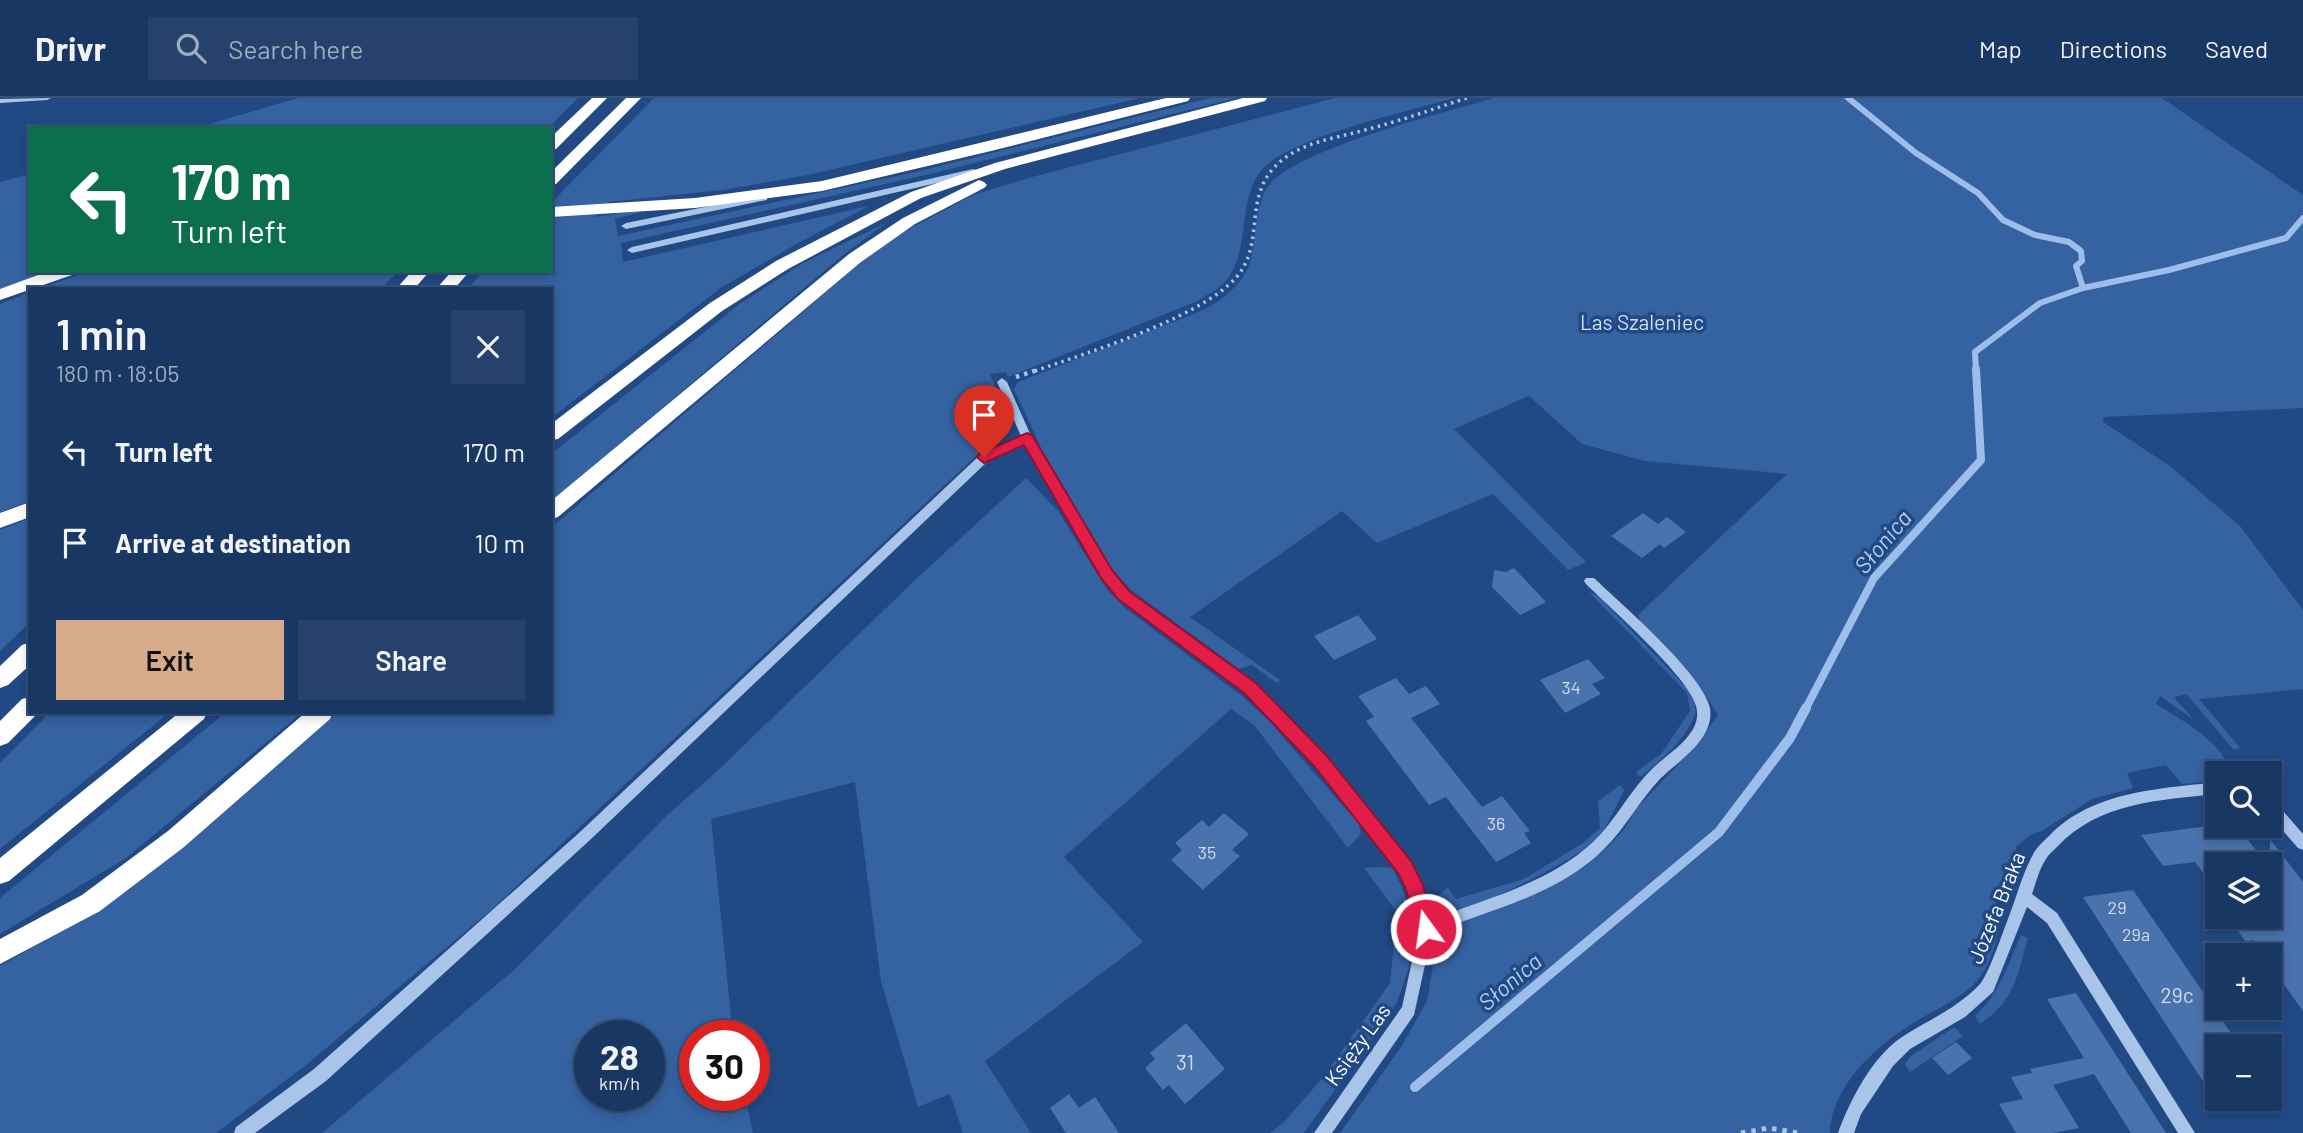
<!DOCTYPE html>
<meta charset="utf-8">
<style>
body{margin:0;font-family:Barlow,sans-serif;background:#26426c;color:#f1f3f6;height:100vh;display:flex;flex-direction:column;font-size:26px;white-space:nowrap}
*{box-sizing:border-box;margin:0}
p{font-size:23px;color:#9facbe}
.icon{flex:none;width:38px;height:38px;fill:none;stroke:currentColor;stroke-width:2;stroke-linecap:round;stroke-linejoin:round}
.map{position:relative;flex:1;overflow:hidden}
.drawer{position:absolute;left:28px;top:189px;width:525px;height:427px;display:flex;flex-direction:column;background:#193763;border-radius:0px;box-shadow:0 4px 10px #0003,0 0 0 2px #375178}
.drawer>*{flex:none}
.guide{position:absolute;left:28px;top:28px;width:525px;height:147px;border-radius:0px;box-shadow:0 4px 10px #0003,0 0 0 2px #375178;background:#0b6e4f;color:#fff;overflow:hidden}
.controls{position:absolute;left:2205px;top:663px;display:grid;gap:14px}
.controls a{display:grid;place-items:center;width:77px;height:77px;border-radius:0px;background:#193763;box-shadow:0 4px 10px #0003,0 0 0 2px #375178;font-size:35px}
.speed{position:absolute;left:574px;top:922px;display:flex;gap:14px;font-size:35px;font-weight:700;text-align:center}
.speed>*{display:grid;place-content:center;width:91px;height:91px;border-radius:50%;background:#193763;box-shadow:0 4px 10px #0003,0 0 0 2px #375178;line-height:1}
.speed small{font-size:18px;font-weight:400}
.speed .limit{border:10px solid #d22;background:#fff;color:#111}
.pin{position:absolute;display:grid;place-items:center;width:60px;height:60px;color:#fff;margin:-72px -30px;border-radius:50% 50% 50% 0;rotate:-45deg;box-shadow:0 0 7px #0007}
.pin .icon{rotate:45deg}
.me{position:absolute;width:77px;margin:-38px;rotate:346deg;stroke-linejoin:round;filter:drop-shadow(0 0 5px #0008)}
.turn{display:flex;align-items:center;gap:24px;height:147px;padding:0 28px;font-size:32px}
.turn .icon{width:91px;height:91px;stroke-width:2.5}
.turn b{display:block;font-size:49px;line-height:60px}
.round{display:grid;place-items:center;flex:none;width:74px;height:74px;border-radius:0px;background:#26426c}
.headline{display:flex;align-items:center;justify-content:space-between;height:119px;padding:0 28px}
h1{font-size:42px;font-weight:600;line-height:52px}
.action{display:flex;gap:14px;margin-top:auto;padding:14px 28px}
.action a{flex:1;height:80px;border-radius:0px;background:#d6ab8b;color:#111;font-size:28px;font-weight:600;line-height:80px;text-align:center}
.action a+a{background:#26426c;color:#f1f3f6}
ul{padding:0;list-style:none}
li{display:flex;align-items:center;gap:21px;height:91px;padding:0 28px}
li div{flex:1}
li b{display:block;font-size:26px}
li em{font-style:normal}
header{display:flex;align-items:center;gap:42px;box-sizing:border-box;height:98px;padding:0 35px;background:#193763;border-bottom:2px solid #375178}
header strong{font-size:33px}
nav{display:flex;gap:38px;margin-inline-start:auto;font-size:24px}
.search{width:490px;height:63px;background:#26426c;display:flex;align-items:center;gap:18px;box-sizing:border-box;padding:0 24px;border-radius:0px;color:#9facbe;font-size:26px}
.map>svg:first-child{display:block}
</style>
<header>
<strong>Drivr</strong>
<div class="search"><svg class="icon" aria-label="search" viewBox="0 0 24 24"><circle cx="10" cy="10" r="6"/><path d="M15 15l6 6"/></svg>Search here</div>
<nav><a>Map</a><a>Directions</a><a>Saved</a></nav>
</header>
<div class="map">
<svg width="2303" height="1035" viewBox="0 0 2303 1035">
<rect width="100%" height="100%" fill="#214984"/>
<path fill="#3562a1" fill-rule="evenodd" d="M 298,0 L 578,0 L 548,30 L 196,30 Z
M 654,0 L 1140,0 L 808,77 L 723,92 L 609,104 L 593,119 L 616,116 L 615,114 L 642,114 L 615,121 L 618,138 L 920,73 L 1210,0 L 1237,0 L 934,75 L 621,145 L 623,164 L 869,108 L 800,144 L 722,189 L 551,320 L 551,191 L 467,191 L 484,173 L 551,173 L 551,105 Z
M 1335,0 L 1454,0 C 1410,13 1285,40 1260,74 C 1236,107 1252,154 1224,185 C 1217,192 1206,197 1198,203 L 1008,279 L 1006,274 L 990,276 L 1010,326 L 490,813 L 306,967 L 216,1035 L 0,1035 L 0,868 L 87,818 L 173,756 L 337,614 L 551,614 L 551,430 L 860,165 L 894,139 L 973,97 L 1032,79 Z
M 1494,0 L 2162,0 L 2303,97 L 2303,310 L 2104,319 L 2103,324 L 2170,368 L 2240,428 L 2303,512 L 2303,591 L 2199,601 L 2240,650 L 2234,652 L 2186,596 L 2174,599 L 2194,622 L 2160,598 L 2156,606 C 2174,617 2235,651 2226,675 L 2217,676 L 2217,681 L 2214,683 L 2182,686 L 2166,667 L 2127,675 L 2133,690 L 2092,701 L 2042,733 L 2029,738 L 2017,748 L 1996,803 L 2004,814 C 1997,836 1993,865 1977,883 C 1958,903 1932,913 1910,927 C 1874,950 1831,989 1830,1035 L 1340,1035 L 1401,949 L 1427,903 L 1437,844 L 1451,827 L 1551,788 L 1603,753 L 1623,733 L 1637,710 L 1697,646 L 1718,617 L 1696,583 L 1641,526 L 1638,517 L 1787,376 L 1645,363 L 1582,346 L 1529,298 L 1454,331 L 1586,464 L 1568,472 L 1493,396 L 1377,445 L 1342,413 L 1190,519 L 1280,582 L 1277,585 L 1252,567 L 1239,571 L 1131,492 L 1112,471 L 1041,350 L 1014,291 L 1018,284 C 1062,267 1107,249 1152,232 C 1176,222 1204,215 1224,199 C 1267,165 1246,134 1265,93 C 1284,53 1448,14 1494,0 Z
M 30,76 L 30,173 L 51,173 L 0,192 L 0,84 Z
M 886,125 L 842,158 L 551,404 L 551,356 L 741,205 L 803,165 Z
M 89,173 L 399,173 L 380,191 L 38,191 Z
M 30,194 L 30,403 L 0,414 L 0,206 Z
M 1026,380 L 1058,413 L 1106,490 L 1124,509 L 1242,598 L 1270,624 L 1359,726 L 1361,736 L 1348,750 L 1254,627 L 1231,611 L 1064,759 L 1143,844 L 985,963 L 1031,1035 L 963,1035 L 950,996 L 918,1009 L 881,883 L 855,684 L 711,721 L 733,938 L 695,938 L 695,998 L 745,998 L 753,1035 L 322,1035 L 515,871 L 666,718 L 713,677 L 914,483 ZM 590,938 L 649,938 L 649,998 L 590,998 Z
M 30,420 L 30,524 L 0,553 L 0,432 Z
M 1589,494 L 1599,499 L 1689,592 C 1693,600 1698,611 1694,619 C 1684,644 1660,663 1640,679 L 1636,674 L 1661,656 L 1690,613 L 1687,595 Z
M 50,614 L 170,614 L 0,751 L 0,665 Z
M 226,614 L 303,614 L 126,760 L 0,836 L 0,800 Z
M 1620,687 L 1624,692 C 1614,712 1607,732 1590,747 C 1569,764 1468,817 1443,813 C 1442,813 1435,809 1434,809 L 1433,804 L 1447,789 L 1456,801 L 1524,781 L 1583,745 L 1600,730 L 1598,703 Z
M 1379,769 L 1392,770 C 1420,818 1417,857 1396,906 L 1304,1035 L 1270,1035 L 1283,1025 L 1324,978 L 1390,885 L 1397,814 L 1364,770 Z
M 2021,837 L 2028,840 C 2017,879 2015,902 1980,926 L 1975,918 C 1999,896 2008,867 2021,837 Z
M 1954,929 L 1963,938 L 1910,974 L 1905,966 L 1911,958 Z"/>
<g fill="none" stroke-linecap="round" stroke-linejoin="round">
<path stroke="#9dbeea" stroke-width="6" d="M 1848,0 L 1916,55 L 1978,95 L 2003,122 L 2035,137 L 2069,144 L 2081,153 L 2082,163 L 2076,168 L 2083,190 L 2040,205 L 1975,254 L 1976,273
M 2083,190 L 2169,172 L 2286,140 L 2303,120"/>
<path stroke="#9dbeea" stroke-width="8" d="M 1805,612 L 1874,480 L 1981,362 L 1976,271"/>
<path stroke="#9dbeea" stroke-width="10" d="M 1415,989 L 1719,734 L 1790,640 L 1806,610"/>
</g>
<path fill="#4a72ac" d="M 1643,415 L 1658,426 L 1667,419 L 1686,434 L 1664,450 L 1660,446 L 1642,460 L 1611,438 Z
M 1514,470 L 1546,504 L 1520,517 L 1492,489 L 1494,472 L 1506,474 Z
M 1358,517 L 1377,541 L 1334,562 L 1314,538 Z
M 1588,561 L 1605,580 L 1592,586 L 1601,596 L 1565,615 L 1540,582 Z
M 1396,580 L 1409,596 L 1426,588 L 1440,606 L 1411,620 L 1482,709 L 1502,698 L 1530,733 L 1524,735 L 1531,745 L 1496,764 L 1446,699 L 1429,707 L 1366,623 L 1374,619 L 1358,598 Z
M 1224,715 L 1249,736 L 1232,752 L 1240,758 L 1203,792 L 1171,762 L 1182,752 L 1175,745 L 1202,722 L 1209,729 Z
M 2208,728 L 2237,728 L 2267,766 L 2217,766 L 2217,794 L 2195,764 L 2163,768 L 2141,737 Z
M 2270,741 L 2303,784 L 2303,913 L 2270,867 L 2270,858 L 2263,858 L 2252,842 L 2246,844 L 2228,819 L 2270,819 Z
M 2133,792 L 2240,948 L 2217,948 L 2217,1005 L 2083,799 Z
M 2076,895 L 2143,999 L 2166,1035 L 2131,1035 L 2094,976 L 2053,987 L 2079,1030 L 2053,1035 L 2016,1035 L 1999,1006 L 2023,1001 L 2011,979 L 2032,975 L 2030,971 L 2084,960 L 2047,901 Z
M 1186,925 L 1225,971 L 1185,1006 L 1169,987 L 1163,992 L 1145,970 L 1155,961 L 1150,955 Z
M 1956,944 L 1972,960 L 1948,977 L 1932,960 Z
M 1069,996 L 1079,1010 L 1095,999 L 1119,1035 L 1066,1035 L 1050,1010 Z"/>
<g fill="none" stroke-linecap="round" stroke-linejoin="round">
<path stroke="#a9c4e9" stroke-width="3.5" stroke-dasharray="2.5 4.5" stroke-linecap="butt" d="M 1035,273 C 1085,255 1217,216 1243,170 C 1263,135 1244,94 1281,63 C 1305,43 1337,40 1365,32 C 1400,23 1433,11 1467,0"/>
<path stroke="#a9c4e9" stroke-width="4.5" stroke-dasharray="3.5 5" stroke-linecap="butt" d="M 1016,279 L 1040,271"/>
<path stroke="#a9c4e9" stroke-width="5" stroke-dasharray="4.5 6" stroke-linecap="butt" d="M 1741,1035 L 1769,1030 L 1798,1035"/>
<path fill="#a9c4e9" fill-rule="evenodd" d="M 51,0 L 47,2 L 0,5 L 0,1 Z
M 973,71 L 976,72 L 976,76 L 632,155 L 627,152 L 632,149 Z
M 764,97 L 767,98 L 767,102 L 626,131 L 621,128 L 626,125 Z
M 1002,280 L 1007,284 L 1032,340 L 1110,473 L 1128,494 L 1255,586 L 1286,616 L 1325,659 L 1393,744 L 1419,782 L 1431,822 C 1486,800 1548,786 1593,744 C 1616,722 1630,692 1653,670 C 1670,654 1704,635 1696,608 C 1689,579 1610,510 1586,486 L 1584,483 L 1586,480 L 1594,480 C 1621,506 1703,576 1710,610 C 1715,641 1678,663 1660,681 C 1639,703 1625,731 1603,752 C 1557,797 1490,812 1432,835 L 1414,917 L 1332,1035 L 1314,1035 L 1402,909 L 1419,831 L 1408,790 L 1383,752 L 1315,667 L 1276,624 L 1245,594 L 1120,500 L 1102,479 L 1025,346 L 988,363 L 590,742 L 326,983 L 255,1035 L 234,1035 L 236,1029 L 314,971 L 580,734 L 980,357 L 1021,338 L 997,284 Z
M 2217,684 L 2217,696 C 2160,702 2099,704 2057,749 C 2053,753 2048,757 2046,761 C 2039,771 2036,785 2032,796 L 2057,815 L 2195,1035 L 2178,1035 L 2047,825 L 2027,809 L 1993,894 L 1965,919 L 1910,951 L 1893,968 L 1861,1016 L 1854,1035 L 1838,1035 C 1850,1002 1872,959 1902,939 C 1928,922 1958,910 1980,886 C 1989,876 2005,828 2011,813 C 2018,794 2024,771 2035,753 C 2038,748 2044,743 2049,738 C 2092,693 2159,691 2217,684 Z
M 2270,702 L 2275,704 L 2303,736 L 2303,752 L 2298,750 L 2270,718 Z"/>
<path fill="#fff" fill-rule="evenodd" d="M 592,0 L 607,0 L 556,51 L 551,52 L 551,39 Z
M 626,0 L 641,0 L 556,86 L 551,88 L 551,74 Z
M 1166,0 L 1190,0 L 1188,3 L 991,53 L 822,93 L 695,110 L 551,119 L 551,109 L 695,100 L 822,83 Z
M 1243,0 L 1267,0 L 1265,3 L 1005,71 L 921,100 L 788,171 L 722,213 L 558,341 L 551,342 L 551,326 L 710,205 L 776,163 L 911,94 L 995,65 Z
M 979,82 L 984,84 L 987,87 L 984,90 L 915,126 L 861,164 L 558,419 L 551,421 L 551,403 L 849,156 L 903,120 Z
M 49,173 L 74,173 L 72,177 L 0,202 L 0,191 Z
M 412,173 L 430,173 L 414,191 L 396,191 Z
M 452,173 L 470,173 L 454,191 L 436,191 Z
M 30,404 L 30,419 L 0,430 L 0,415 Z
M 30,544 L 30,567 L 8,587 L 0,590 L 0,568 L 22,547 Z
M 30,599 L 30,614 L 38,615 L 8,645 L 0,648 L 0,623 L 22,601 Z
M 180,614 L 207,614 L 204,621 L 9,783 L 0,786 L 0,760 Z
M 306,614 L 333,614 L 330,621 L 184,749 L 100,813 L 0,866 L 0,841 L 82,797 L 168,733 Z"/>
</g>
<path fill="#e11d48" stroke="#92132f" stroke-width="2" d="M 1027,335 L 1032,337 L 1112,472 L 1129,493 L 1256,585 L 1326,657 L 1411,763 L 1423,787 L 1435,831 L 1433,837 L 1426,840 L 1419,837 L 1405,789 L 1398,775 L 1314,668 L 1244,595 L 1118,501 L 1101,480 L 1024,347 L 984,365 L 977,359 L 979,356 Z"/>
<g text-anchor="middle" stroke-width="7" stroke-linejoin="round" paint-order="stroke">
<g font-size="18" fill="#d2dcea">
<text x="1571" y="596">34</text>
<text x="1496" y="732">36</text>
<text x="1207" y="761">35</text>
<text x="2117" y="816">29</text>
<text x="2136" y="843">29a</text>
</g>
<g font-size="21" fill="#cddff7" stroke="#214984">
<text x="1642" y="232">Las Szaleniec</text>
</g>
<g font-size="21" fill="#fff" stroke="#214984">
<text transform="translate(1997 810) rotate(-68)" y="7">Józefa Braka</text>
<text transform="translate(1358 947) rotate(-54)" y="7">Księży Las</text>
</g>
<g font-size="21" fill="#d2dcea">
<text x="2177" y="905">29c</text>
<text x="1185" y="972">31</text>
</g>
<g font-size="23" font-style="italic" fill="#b5cef0" stroke="#214984">
<text transform="translate(1883 444) rotate(-50)" y="8">Słonica</text>
<text transform="translate(1510 884) rotate(-40)" y="8">Słonica</text>
</g>
</g>
</svg>
<div class="controls">
<a><svg class="icon" aria-label="search" viewBox="0 0 24 24"><circle cx="10" cy="10" r="6"/><path d="M15 15l6 6"/></svg></a>
<a><svg class="icon" aria-label="layers" viewBox="0 0 24 24"><path d="M12 4l9 5-9 5-9-5zM3 14l9 5 9-5"/></svg></a>
<a>+</a>
<a>−</a>
</div>
<div class="speed"><div>28<small>km/h</small></div><div class="limit">30</div></div>
<div class="pin" style="left:984px;top:359px;background:#d93025"><svg class="icon" aria-label="arrive" viewBox="0 0 24 24"><path d="M6 21V4h12l-3 4 3 4H6"/></svg></div>
<svg class="me" style="left:1426px;top:831px" viewBox="-20 -20 40 40"><circle r="17" fill="#e11d48" stroke="#fff" stroke-width="3"/><path d="M0-11L8 9 0 5-8 9z" fill="#fff"/></svg>
<div class="guide">
<div class="turn"><svg class="icon" aria-label="left" viewBox="0 0 24 24"><path d="M17 20v-9H6M10 6l-5 5 5 5"/></svg><div><b>170 m</b>Turn left</div></div>
</div>
<section class="drawer">
<div class="headline"><div><h1>1 min</h1><p>180 m · 18:05</p></div><a class="round"><svg class="icon" aria-label="close" viewBox="0 0 24 24"><path d="M6 6l12 12M18 6L6 18"/></svg></a></div>
<ul>
<li><svg class="icon" aria-label="left" viewBox="0 0 24 24"><path d="M17 20v-9H6M10 6l-5 5 5 5"/></svg><div><b>Turn left</b></div><em>170 m</em></li>
<li><svg class="icon" aria-label="arrive" viewBox="0 0 24 24"><path d="M6 21V4h12l-3 4 3 4H6"/></svg><div><b>Arrive at destination</b></div><em>10 m</em></li>
</ul>
<div class="action"><a>Exit</a><a>Share</a></div>
</section>
</div>
